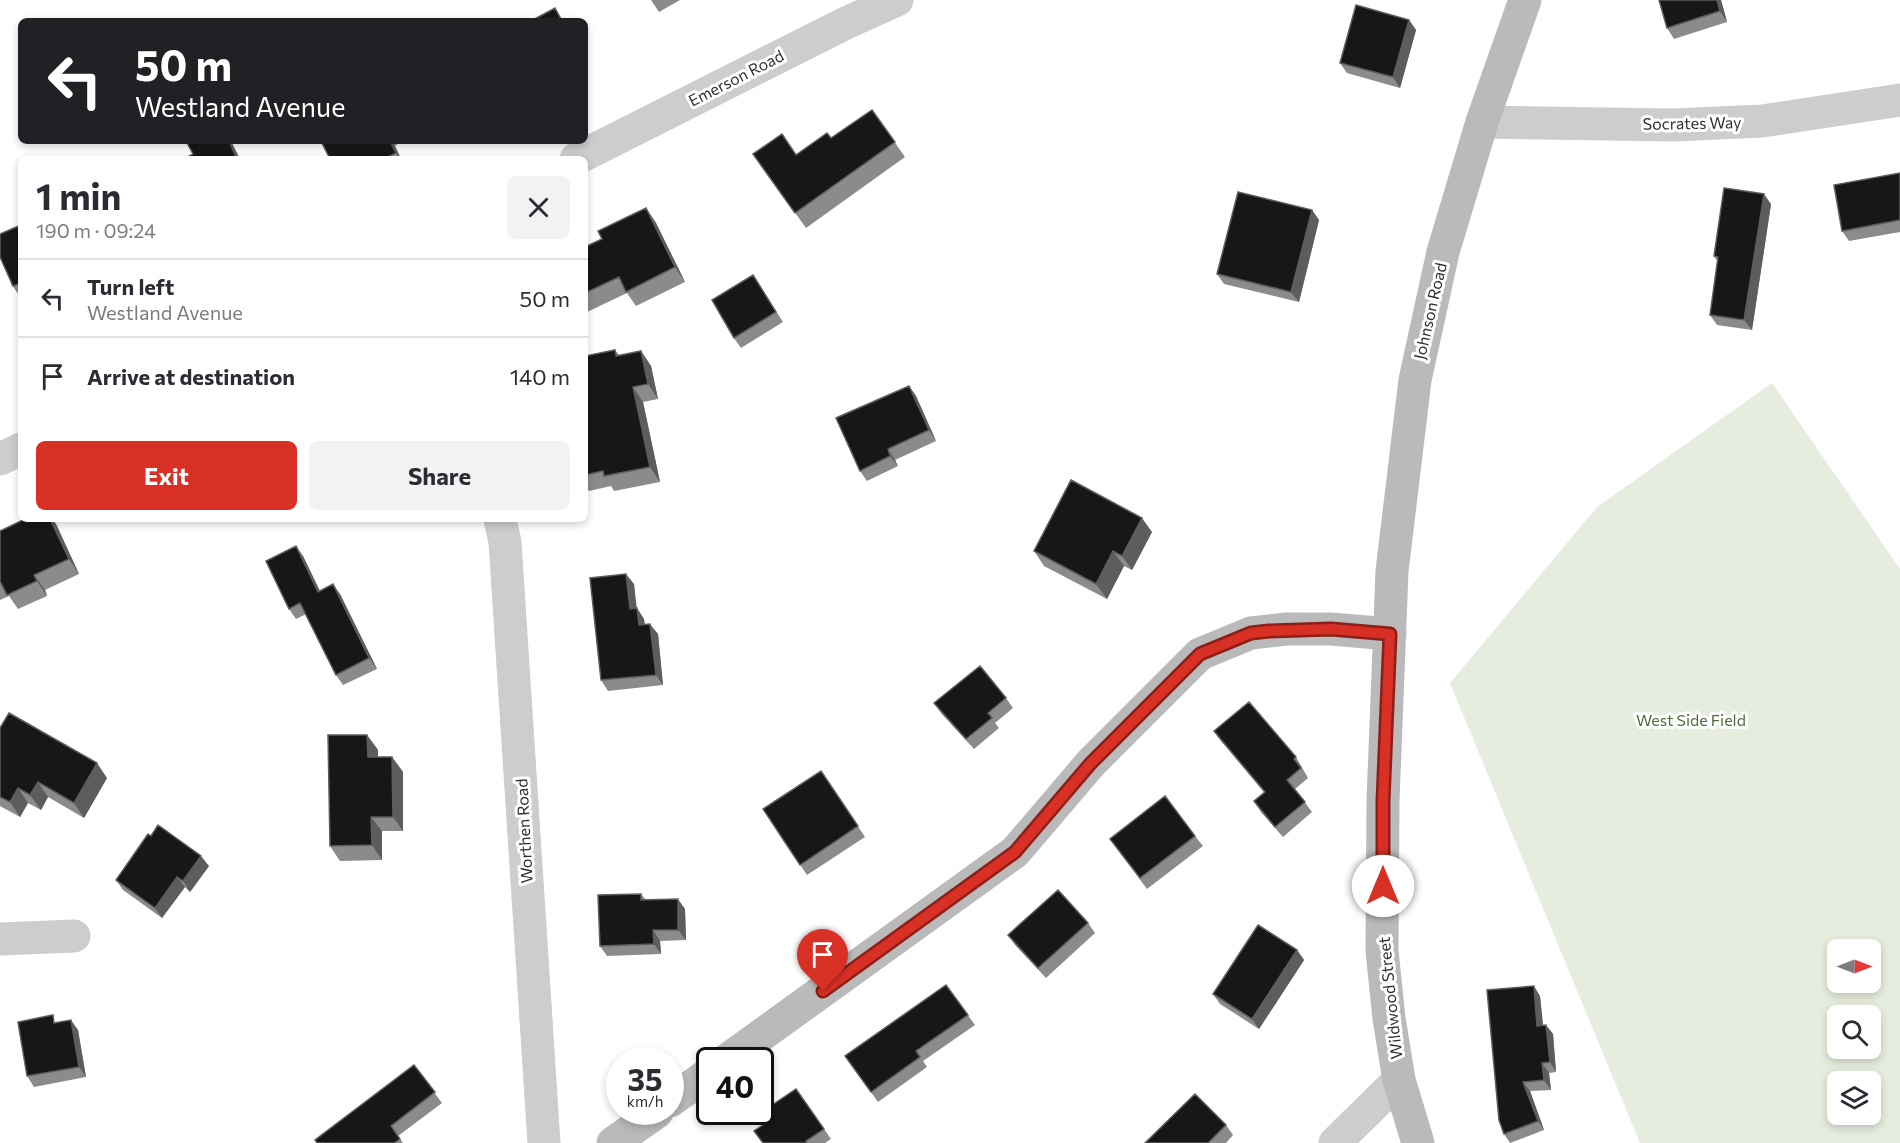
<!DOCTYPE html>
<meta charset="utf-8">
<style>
body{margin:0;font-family:Commissioner,sans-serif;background:#f2f2f3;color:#2b2b33;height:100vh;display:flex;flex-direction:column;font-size:22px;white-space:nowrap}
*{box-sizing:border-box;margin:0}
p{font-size:20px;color:#7c7c81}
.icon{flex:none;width:33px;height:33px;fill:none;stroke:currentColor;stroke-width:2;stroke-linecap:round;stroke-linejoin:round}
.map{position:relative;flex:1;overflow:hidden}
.sheet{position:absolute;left:18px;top:156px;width:570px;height:366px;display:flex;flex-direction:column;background:#fff;border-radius:9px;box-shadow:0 3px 9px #0003}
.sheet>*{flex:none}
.hud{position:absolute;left:18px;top:18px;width:570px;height:126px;border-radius:9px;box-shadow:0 3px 9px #0003;background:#202124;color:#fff;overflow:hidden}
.needle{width:39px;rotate:90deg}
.buttons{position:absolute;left:1827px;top:939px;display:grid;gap:12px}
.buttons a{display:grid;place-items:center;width:54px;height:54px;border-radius:9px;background:#fff;box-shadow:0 3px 9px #0003;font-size:30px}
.speed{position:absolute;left:606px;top:1047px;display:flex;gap:12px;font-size:30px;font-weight:700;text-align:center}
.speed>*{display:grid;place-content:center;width:78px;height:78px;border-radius:50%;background:#fff;box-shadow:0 3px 9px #0003;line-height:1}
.speed small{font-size:15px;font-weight:400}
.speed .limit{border:3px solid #111;border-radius:9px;background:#fff;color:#111}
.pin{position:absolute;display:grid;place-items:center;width:51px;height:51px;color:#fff;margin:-62px -26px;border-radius:50% 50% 50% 0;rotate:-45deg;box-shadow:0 0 6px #0007}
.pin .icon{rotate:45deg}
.me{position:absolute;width:66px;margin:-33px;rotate:0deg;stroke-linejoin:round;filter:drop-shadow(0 0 4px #0008)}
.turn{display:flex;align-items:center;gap:21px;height:126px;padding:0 18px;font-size:27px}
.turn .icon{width:78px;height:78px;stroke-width:2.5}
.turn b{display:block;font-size:42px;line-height:51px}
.round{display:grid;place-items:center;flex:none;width:63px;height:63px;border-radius:9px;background:#f2f2f3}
.headline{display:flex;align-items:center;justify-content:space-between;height:102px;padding:0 18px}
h1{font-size:36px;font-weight:700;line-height:45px}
.cta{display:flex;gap:12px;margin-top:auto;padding:12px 18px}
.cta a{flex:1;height:69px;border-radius:9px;background:#d93025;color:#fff;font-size:24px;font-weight:700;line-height:69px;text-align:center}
.cta a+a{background:#f2f2f3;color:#2b2b33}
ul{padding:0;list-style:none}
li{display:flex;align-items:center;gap:18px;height:78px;padding:0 18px;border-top:2px solid #e1e1e2}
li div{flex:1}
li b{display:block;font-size:22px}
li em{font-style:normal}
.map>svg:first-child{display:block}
</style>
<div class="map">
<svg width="1900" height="1143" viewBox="0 0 1900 1143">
<rect width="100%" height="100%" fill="#fff"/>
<path fill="#e6edde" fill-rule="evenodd" d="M 1772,383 L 1900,569 L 1900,1143 L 1640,1143 L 1450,683 L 1597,507 ZM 1838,950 L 1870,950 L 1870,982 L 1838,982 ZM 1838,1016 L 1870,1016 L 1870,1048 L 1838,1048 ZM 1838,1082 L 1870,1082 L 1870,1114 L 1838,1114 Z"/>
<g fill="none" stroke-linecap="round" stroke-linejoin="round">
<path stroke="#cdcdcd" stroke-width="33" d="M 1482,122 L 1674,125 L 1762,121 L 1900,100
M 576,159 L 846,23 L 897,0
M 0,459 L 21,449
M 500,519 L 505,542 L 544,1143
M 0,939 L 74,936
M 1335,1143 L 1399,1080"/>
<path stroke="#bababa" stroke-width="33" d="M 727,1060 L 1015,852 L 1091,763 L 1200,654 L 1251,633 L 1287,629 L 1331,629 L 1390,634
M 670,1101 L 710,1073
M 613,1143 L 657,1112
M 1418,1143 L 1399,1080 L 1389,1018 L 1382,951 L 1383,801 L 1392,571 L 1415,380 L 1443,252 L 1482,122 L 1525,0"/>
</g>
<path fill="#8b8b8b" d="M 651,0 L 680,0 L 659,12 Z
M 1721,0 L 1727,22 L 1674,39 L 1667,28 Z
M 1409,20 L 1416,30 L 1400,88 L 1347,73 L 1340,63 Z
M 872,110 L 905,157 L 806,228 L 753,154 L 796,154 L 831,138 Z
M 321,141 L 400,141 L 401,142 L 395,146 L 401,159 L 330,159 Z
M 1900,173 L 1900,232 L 1849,241 L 1842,231 Z
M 1771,204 L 1752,330 L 1717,325 L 1710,315 L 1718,262 L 1714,256 Z
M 646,208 L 656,223 L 685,282 L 636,306 L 627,293 L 585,313 L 585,247 L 602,239 Z
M 1312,210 L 1319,220 L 1299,302 L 1224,284 L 1217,274 Z
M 21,225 L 21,296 L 20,297 L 13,286 Z
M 760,286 L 783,322 L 741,348 L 734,338 Z
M 615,350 L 620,356 L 641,351 L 651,366 L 658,399 L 643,402 L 660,482 L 614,491 L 611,486 L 589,491 L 585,486 L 585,356 Z
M 909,386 L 916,396 L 936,441 L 895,460 L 898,466 L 867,481 L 860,471 Z
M 25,519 L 52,519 L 56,524 L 79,574 L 45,590 L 47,596 L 18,609 L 9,596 L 0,600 L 0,531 Z
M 1152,532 L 1132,570 L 1124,566 L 1107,599 L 1044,566 L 1034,551 Z
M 303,556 L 320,591 L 340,594 L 377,669 L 343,685 L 336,675 L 306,614 L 296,619 L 289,609 Z
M 634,584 L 636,609 L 637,608 L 644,619 L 645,625 L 658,634 L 663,685 L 608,691 L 601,680 Z
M 1006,698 L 1013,708 L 995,723 L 999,728 L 974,749 L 941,713 L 934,703 Z
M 0,728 L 107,778 L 84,818 L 48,797 L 41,810 L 28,803 L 20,817 L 0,806 Z
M 1214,731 L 1296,757 L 1308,778 L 1295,789 L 1312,812 L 1283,837 L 1261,812 L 1254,801 L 1264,792 L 1221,741 Z
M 367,735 L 378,750 L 378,757 L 392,757 L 403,772 L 403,831 L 382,831 L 382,860 L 340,861 L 330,846 Z
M 821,771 L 865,837 L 807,875 L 763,809 Z
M 151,836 L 209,866 L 190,892 L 185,887 L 162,918 L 123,890 L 116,880 Z
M 1195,836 L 1203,846 L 1147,889 L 1110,839 Z
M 641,894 L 646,900 L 685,909 L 686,940 L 660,941 L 661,954 L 607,956 L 600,946 Z
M 1088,923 L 1095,933 L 1046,978 L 1015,945 L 1008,935 Z
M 1297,950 L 1304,960 L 1259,1029 L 1220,1004 L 1213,994 Z
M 946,985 L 975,1025 L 923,1061 L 927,1067 L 878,1102 L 845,1056 Z
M 1540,996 L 1543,1025 L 1546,1025 L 1553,1034 L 1556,1072 L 1549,1073 L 1551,1090 L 1530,1091 L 1544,1130 L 1510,1143 L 1504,1134 Z
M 58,1022 L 78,1030 L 86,1077 L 34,1087 L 27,1076 Z
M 414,1065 L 442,1103 L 398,1136 L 403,1143 L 316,1143 Z
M 796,1089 L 831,1139 L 825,1143 L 763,1143 L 769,1121 Z
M 1226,1125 L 1233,1135 L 1226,1143 L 1145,1143 Z"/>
<path fill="#5d5d5d" d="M 1717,0 L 1721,0 L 1727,22 L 1720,11 Z
M 1409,20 L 1416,30 L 1400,88 L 1393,77 Z
M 229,141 L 231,141 L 240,159 L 237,159 Z
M 390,141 L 392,141 L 395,146 L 401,159 L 396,153 Z
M 1764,194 L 1771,204 L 1752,330 L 1744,320 Z
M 646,208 L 656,223 L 685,282 L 675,267 Z
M 1312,210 L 1319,220 L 1299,302 L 1291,292 Z
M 641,351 L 651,366 L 658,399 L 648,384 Z
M 909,386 L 916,396 L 936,441 L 929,430 Z
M 633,387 L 643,402 L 660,482 L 650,467 Z
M 888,449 L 895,460 L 898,466 L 890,456 Z
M 1142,518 L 1152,532 L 1132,570 L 1122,556 Z
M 50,519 L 52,519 L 56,524 L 79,574 L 69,559 Z
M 296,546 L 303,556 L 325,602 L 318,592 Z
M 1113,551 L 1124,566 L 1107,599 L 1096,584 Z
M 626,574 L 634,584 L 638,619 L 630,609 Z
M 34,575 L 45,590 L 47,596 L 37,581 Z
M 333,584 L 340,594 L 377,669 L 369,658 Z
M 637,608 L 644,619 L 646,636 L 639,625 Z
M 650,624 L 658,634 L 663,685 L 656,675 Z
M 367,735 L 378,750 L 378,772 L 368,757 Z
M 392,757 L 403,772 L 403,831 L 393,817 Z
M 97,763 L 107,778 L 84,818 L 74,803 Z
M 38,782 L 48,797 L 41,810 L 30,795 Z
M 18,788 L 28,803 L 20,817 L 10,802 Z
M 371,817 L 382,831 L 382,860 L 372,845 Z
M 201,856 L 209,866 L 190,892 L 183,881 Z
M 177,877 L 185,887 L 162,918 L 155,908 Z
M 678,899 L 685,909 L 686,940 L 678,930 Z
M 653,930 L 660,941 L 661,954 L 654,944 Z
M 1297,950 L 1304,960 L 1259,1029 L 1252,1019 Z
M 1534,986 L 1540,996 L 1544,1035 L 1537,1026 Z
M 71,1020 L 78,1030 L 86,1077 L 79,1067 Z
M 1546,1025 L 1553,1034 L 1556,1072 L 1550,1062 Z
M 1542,1063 L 1549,1073 L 1551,1090 L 1544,1080 Z
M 1523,1082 L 1530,1091 L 1544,1130 L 1538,1121 Z"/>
<path fill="#171717" stroke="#5d5d5d" stroke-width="1.5" d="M 1659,0 L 1717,0 L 1720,11 L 1667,28 Z
M 1356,5 L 1409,20 L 1393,77 L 1340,63 Z
M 555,8 L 562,21 L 531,21 Z
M 872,110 L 895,142 L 795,213 L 753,154 L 782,134 L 796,155 L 827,133 L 831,138 Z
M 186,141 L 229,141 L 237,159 L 184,159 L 193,154 Z
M 321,141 L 390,141 L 396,153 L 384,159 L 330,159 Z
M 1900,173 L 1900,220 L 1842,231 L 1834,185 Z
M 1724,188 L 1764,194 L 1744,320 L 1710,315 L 1718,257 L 1714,256 Z
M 1238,192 L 1312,210 L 1291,292 L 1217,274 Z
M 646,208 L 675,267 L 626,292 L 619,277 L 585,293 L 585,247 L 602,239 L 598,231 Z
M 21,225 L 21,283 L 13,286 L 0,257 L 0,234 Z
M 753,275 L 776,312 L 734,338 L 712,300 Z
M 615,350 L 616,356 L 641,351 L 648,384 L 633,387 L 650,467 L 604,476 L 603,471 L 585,475 L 585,356 Z
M 909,386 L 929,430 L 888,449 L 890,456 L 860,471 L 836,418 Z
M 1071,480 L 1142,518 L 1122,556 L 1113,551 L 1096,584 L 1034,551 Z
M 25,519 L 50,519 L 69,559 L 34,575 L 37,581 L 7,595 L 0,581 L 0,531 Z
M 296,546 L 318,592 L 333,584 L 369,658 L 336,675 L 300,603 L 289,609 L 266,561 Z
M 626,574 L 630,609 L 637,608 L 639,625 L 650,624 L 656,675 L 601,680 L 590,578 Z
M 980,666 L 1006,698 L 988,713 L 992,718 L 966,739 L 934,703 Z
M 1249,702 L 1296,757 L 1294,759 L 1301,768 L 1287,780 L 1305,802 L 1275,827 L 1254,801 L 1265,792 L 1214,731 Z
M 9,713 L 97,763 L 74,803 L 38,782 L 30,795 L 18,788 L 10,802 L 0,797 L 0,728 Z
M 328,735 L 367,735 L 368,757 L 392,757 L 393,817 L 371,817 L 372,845 L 330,846 Z
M 821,771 L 858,826 L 800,865 L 763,809 Z
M 1165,796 L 1195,836 L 1140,878 L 1110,839 Z
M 158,825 L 201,856 L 183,881 L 177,877 L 155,908 L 116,880 L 148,834 L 151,836 Z
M 1058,890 L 1088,923 L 1038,968 L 1008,935 Z
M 641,894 L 641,900 L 678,899 L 678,930 L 653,930 L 654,944 L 600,946 L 598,895 Z
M 1258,925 L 1297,950 L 1252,1019 L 1213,994 Z
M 946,985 L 968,1015 L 916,1051 L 920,1057 L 871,1092 L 845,1056 Z
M 1534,986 L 1537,1026 L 1546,1025 L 1550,1062 L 1542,1063 L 1544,1080 L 1523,1082 L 1538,1121 L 1504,1134 L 1499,1120 L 1487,990 Z
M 53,1015 L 54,1023 L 71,1020 L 79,1067 L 27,1076 L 18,1022 Z
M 414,1065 L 435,1092 L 391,1126 L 400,1139 L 394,1143 L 317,1143 L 315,1140 Z
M 796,1089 L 824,1129 L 806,1141 L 807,1143 L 763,1143 L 754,1131 L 769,1121 L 762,1112 Z
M 1195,1094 L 1226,1125 L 1208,1143 L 1145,1143 Z"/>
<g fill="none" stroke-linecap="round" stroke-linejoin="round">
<g stroke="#8d1f18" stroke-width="15">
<path id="route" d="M 823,991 L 1015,852 L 1091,763 L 1200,654 L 1251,633 L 1269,631 L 1331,629 L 1390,634 L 1383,801 L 1383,886"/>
</g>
<use href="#route" stroke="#d93025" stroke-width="10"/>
</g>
<g text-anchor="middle" stroke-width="6" stroke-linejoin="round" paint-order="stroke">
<g font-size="16" fill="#303030" stroke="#fff">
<text transform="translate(736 78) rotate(-27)" y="6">Emerson Road</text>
<text transform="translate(1692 123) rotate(-1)" y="6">Socrates Way</text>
<text transform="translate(1430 311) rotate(-77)" y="6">Johnson Road</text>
<text transform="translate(524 831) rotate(-93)" y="6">Worthen Road</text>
<text transform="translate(1390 998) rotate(-96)" y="6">Wildwood Street</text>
</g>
<g font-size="16" fill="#526d3c" stroke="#fff">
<text x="1691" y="726">West Side Field</text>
</g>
</g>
</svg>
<div class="buttons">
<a><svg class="needle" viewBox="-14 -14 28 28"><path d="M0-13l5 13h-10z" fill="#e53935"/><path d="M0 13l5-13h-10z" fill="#7c7c81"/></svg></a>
<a><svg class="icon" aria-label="search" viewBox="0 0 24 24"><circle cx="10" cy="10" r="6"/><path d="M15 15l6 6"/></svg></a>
<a><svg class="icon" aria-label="layers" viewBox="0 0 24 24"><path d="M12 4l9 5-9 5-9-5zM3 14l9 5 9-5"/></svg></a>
</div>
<div class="speed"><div>35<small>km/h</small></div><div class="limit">40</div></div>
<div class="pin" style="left:823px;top:991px;background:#d93025"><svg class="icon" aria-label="arrive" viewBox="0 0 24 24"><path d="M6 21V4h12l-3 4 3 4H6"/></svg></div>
<svg class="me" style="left:1383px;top:886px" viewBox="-20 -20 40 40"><circle r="19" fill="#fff"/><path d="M0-13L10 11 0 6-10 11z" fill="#d93025"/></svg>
<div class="hud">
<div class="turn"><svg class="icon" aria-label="left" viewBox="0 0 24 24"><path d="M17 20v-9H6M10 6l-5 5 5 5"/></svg><div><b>50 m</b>Westland Avenue</div></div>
</div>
<section class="sheet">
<div class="headline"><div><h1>1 min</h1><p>190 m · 09:24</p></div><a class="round"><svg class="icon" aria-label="close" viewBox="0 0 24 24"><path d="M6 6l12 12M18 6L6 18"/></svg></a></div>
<ul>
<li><svg class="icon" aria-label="left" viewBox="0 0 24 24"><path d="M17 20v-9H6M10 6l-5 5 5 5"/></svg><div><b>Turn left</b><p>Westland Avenue</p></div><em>50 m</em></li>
<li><svg class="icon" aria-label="arrive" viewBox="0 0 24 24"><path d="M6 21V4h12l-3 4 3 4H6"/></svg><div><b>Arrive at destination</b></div><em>140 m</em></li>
</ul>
<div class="cta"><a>Exit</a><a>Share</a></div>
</section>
</div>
